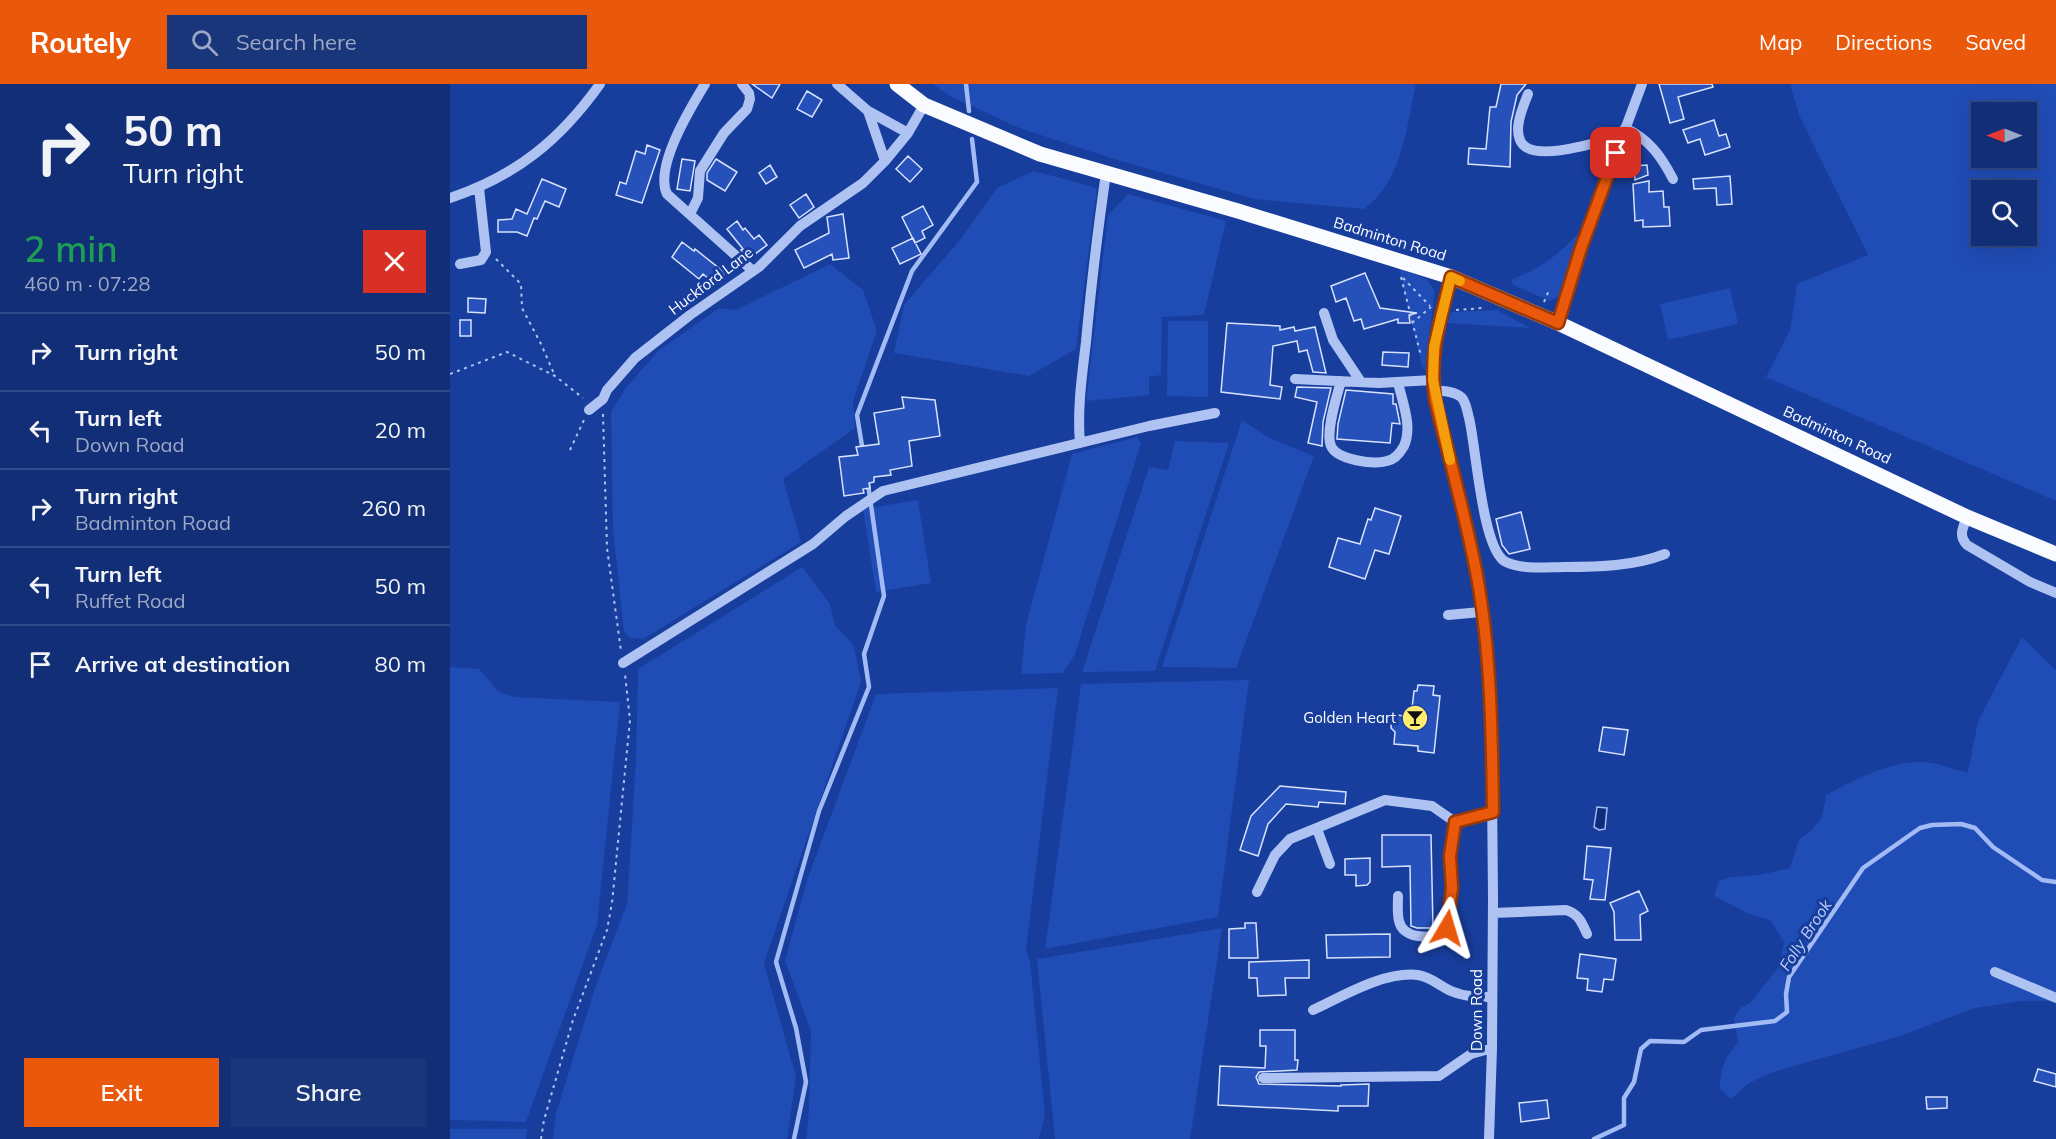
<!DOCTYPE html>
<meta charset="utf-8">
<style>
body{margin:0;font-family:Mulish,sans-serif;background:#1a367b;color:#f1f3f6;height:100vh;display:flex;flex-direction:column;font-size:22px;white-space:nowrap}
*{box-sizing:border-box;margin:0}
p{font-size:20px;color:#9ca8c5}
.icon{flex:none;width:33px;height:33px;fill:none;stroke:currentColor;stroke-width:2;stroke-linecap:round;stroke-linejoin:round}
.map{position:relative;flex:1;overflow:hidden}
.side{display:flex;flex-direction:column;background:#112e76;width:450px}
.side>*{flex:none}
.guide{background:#112e76;color:#f1f3f6;overflow:hidden}
.needle{width:39px;rotate:270deg}
.tools{position:absolute;left:1521px;top:18px;display:grid;gap:12px}
.tools a{display:grid;place-items:center;width:66px;height:66px;border-radius:0px;background:#112e76;box-shadow:0 6px 24px #0002,0 0 0 2px #304a88;font-size:30px}
.pin{position:absolute;display:grid;place-items:center;width:51px;height:51px;color:#fff;margin:-26px;border-radius:12px;box-shadow:0 3px 9px #0006}
.me{position:absolute;width:66px;margin:-33px;rotate:7deg;stroke-linejoin:round;filter:drop-shadow(0 0 4px #0008)}
.turn{display:flex;align-items:center;gap:21px;height:126px;padding:0 24px;font-size:27px}
.turn .icon{width:78px;height:78px;stroke-width:2.5}
.turn b{display:block;font-size:42px;line-height:51px}
.round{display:grid;place-items:center;flex:none;width:63px;height:63px;border-radius:0px;background:#1a367b}
.headline{display:flex;align-items:center;justify-content:space-between;height:102px;padding:0 24px}
h1{font-size:36px;font-weight:600;line-height:45px;color:#1e9e55}
.action{display:flex;gap:12px;margin-top:auto;padding:12px 24px}
.action a{flex:1;height:69px;border-radius:0px;background:#ea580c;color:#fff;font-size:24px;font-weight:600;line-height:69px;text-align:center}
.action a+a{background:#1a367b;color:#f1f3f6}
ul{padding:0;list-style:none}
li{display:flex;align-items:center;gap:18px;height:78px;padding:0 24px;border-top:2px solid #304a88}
li div{flex:1}
li b{display:block;font-size:22px}
li em{font-style:normal}
header{display:flex;align-items:center;gap:36px;box-sizing:border-box;height:84px;padding:0 30px;background:#ea580c;color:#fff}
header strong{font-size:28px}
nav{display:flex;gap:33px;margin-inline-start:auto;font-size:21px}
.search{width:420px;height:54px;background:#1a367b;display:flex;align-items:center;gap:15px;box-sizing:border-box;padding:0 21px;border-radius:0px;color:#9ca8c5;font-size:22px}
main{display:flex;flex:1;min-height:0}
.map>svg:first-child{display:block}
</style>
<header>
<strong>Routely</strong>
<div class="search"><svg class="icon" aria-label="search" viewBox="0 0 24 24"><circle cx="10" cy="10" r="6"/><path d="M15 15l6 6"/></svg>Search here</div>
<nav><a>Map</a><a>Directions</a><a>Saved</a></nav>
</header>
<main>
<section class="side">
<div class="guide">
<div class="turn"><svg class="icon" aria-label="right" viewBox="0 0 24 24"><path d="M7 20v-9h11M14 6l5 5-5 5"/></svg><div><b>50 m</b>Turn right</div></div>
</div>
<div class="headline"><div><h1>2 min</h1><p>460 m · 07:28</p></div><a class="round" style="background:#d93025;color:#fff"><svg class="icon" aria-label="close" viewBox="0 0 24 24"><path d="M6 6l12 12M18 6L6 18"/></svg></a></div>
<ul>
<li><svg class="icon" aria-label="right" viewBox="0 0 24 24"><path d="M7 20v-9h11M14 6l5 5-5 5"/></svg><div><b>Turn right</b></div><em>50 m</em></li>
<li><svg class="icon" aria-label="left" viewBox="0 0 24 24"><path d="M17 20v-9H6M10 6l-5 5 5 5"/></svg><div><b>Turn left</b><p>Down Road</p></div><em>20 m</em></li>
<li><svg class="icon" aria-label="right" viewBox="0 0 24 24"><path d="M7 20v-9h11M14 6l5 5-5 5"/></svg><div><b>Turn right</b><p>Badminton Road</p></div><em>260 m</em></li>
<li><svg class="icon" aria-label="left" viewBox="0 0 24 24"><path d="M17 20v-9H6M10 6l-5 5 5 5"/></svg><div><b>Turn left</b><p>Ruffet Road</p></div><em>50 m</em></li>
<li><svg class="icon" aria-label="arrive" viewBox="0 0 24 24"><path d="M6 21V4h12l-3 4 3 4H6"/></svg><div><b>Arrive at destination</b></div><em>80 m</em></li>
</ul>
<div class="action"><a>Exit</a><a>Share</a></div>
</section>
<div class="map">
<svg width="1606" height="1055" viewBox="0 0 1606 1055">
<rect width="100%" height="100%" fill="#173d9d"/>
<path fill="#204cb6" fill-rule="evenodd" d="M 483,0 L 966,0 C 956,44 953,97 914,125 L 804,115 L 667,76 L 569,44 L 498,11 Z
M 1340,0 L 1606,0 L 1606,417 L 1316,293 L 1340,246 L 1347,200 L 1418,171 L 1349,31 ZM 1532,28 L 1576,28 L 1576,74 L 1532,74 ZM 1532,106 L 1576,106 L 1576,152 L 1532,152 Z
M 584,87 L 647,104 L 626,265 L 579,292 L 444,269 L 454,221 L 509,157 L 547,104 Z
M 678,110 L 776,137 L 754,231 L 712,233 L 711,291 L 699,293 L 699,311 L 636,317 L 658,131 Z
M 1136,140 L 1113,210 L 1100,217 L 1063,201 L 1061,196 C 1095,182 1113,168 1136,140 Z
M 380,180 L 413,206 L 427,247 L 403,317 L 405,344 L 333,395 L 351,458 L 193,555 L 180,554 L 174,548 L 163,445 L 161,327 L 176,304 L 208,267 L 269,224 L 286,226 Z
M 949,184 L 976,195 L 985,207 L 975,286 L 972,283 Z
M 1280,204 L 1288,240 L 1218,256 L 1210,220 Z
M 1047,226 L 1080,244 L 997,239 L 1001,228 Z
M 718,237 L 758,237 L 758,313 L 717,312 Z
M 792,336 L 817,353 L 864,372 L 786,584 L 712,583 Z
M 687,353 L 691,359 L 625,570 L 613,589 L 571,590 L 576,541 L 622,370 Z
M 725,357 L 779,359 L 705,587 L 632,588 L 699,383 L 718,386 Z
M 468,416 L 481,499 L 426,508 L 413,425 Z
M 352,483 L 380,520 L 385,541 L 404,562 L 411,598 L 314,879 L 346,993 L 337,1055 L 103,1055 L 106,1029 L 146,901 L 177,820 L 186,675 L 188,585 Z
M 1572,553 L 1606,586 L 1606,917 L 1571,917 L 1525,924 L 1450,952 L 1323,988 L 1299,999 L 1281,1015 L 1270,1005 C 1270,983 1275,974 1288,958 L 1284,934 L 1290,924 L 1300,919 L 1328,884 L 1334,858 L 1320,836 L 1299,830 L 1264,812 L 1269,797 L 1280,793 L 1310,791 L 1340,784 L 1349,756 L 1362,746 L 1372,733 L 1376,711 C 1406,695 1447,673 1482,679 C 1495,681 1506,687 1518,688 L 1528,637 Z
M 0,583 L 29,585 L 48,607 L 64,613 L 170,618 L 147,841 L 76,1038 L 0,1036 Z
M 799,596 L 768,833 L 595,865 L 631,600 Z
M 608,604 L 576,867 L 580,877 L 595,1031 L 589,1055 L 356,1055 L 359,1025 L 361,947 L 335,877 L 357,796 L 426,610 Z
M 772,844 L 740,1055 L 605,1055 L 587,875 Z
M 0,1045 L 77,1045 L 76,1055 L 0,1055 Z"/>
<path fill="#0f2c7a" stroke="#a2bbf5" stroke-width="1.5" d="M 1147,723 L 1157,724 L 1155,745 L 1149,746 L 1144,743 Z"/>
<g fill="none" stroke-linecap="round" stroke-linejoin="round">
<path stroke="#a2bbf5" stroke-width="4.5" d="M 516,0 L 519,27
M 413,368 L 407,331 L 462,187 L 527,98 L 522,55
M 344,1055 L 356,998 L 346,944 L 326,878 L 369,727 L 419,603 L 414,570 L 434,512 L 418,400
M 1144,1055 L 1174,1041 L 1174,1014 L 1184,998 L 1191,965 L 1200,957 L 1234,958 L 1251,946 L 1325,937 L 1337,928 L 1336,910 L 1339,893 L 1413,784 L 1470,744 L 1482,741 L 1511,740 L 1525,744 L 1543,763 L 1592,796 L 1606,798"/>
</g>
<path fill="#2651bb" stroke="#d7e2fc" stroke-width="1.5" d="M 302,0 L 330,0 L 322,14 Z
M 1051,0 L 1076,0 L 1067,11 L 1061,38 L 1060,83 L 1018,80 L 1019,64 L 1036,65 L 1040,23 L 1046,23 Z
M 1209,0 L 1262,0 L 1263,3 L 1228,13 L 1234,35 L 1220,39 Z
M 357,7 L 372,16 L 362,33 L 347,25 Z
M 1264,36 L 1269,52 L 1276,50 L 1280,63 L 1255,71 L 1250,55 L 1238,59 L 1233,46 Z
M 197,61 L 210,66 L 192,119 L 166,111 L 170,98 L 176,100 L 186,67 L 195,70 Z
M 458,72 L 472,85 L 460,98 L 446,85 Z
M 232,75 L 245,77 L 240,107 L 227,105 Z
M 266,75 L 287,88 L 275,107 L 257,96 L 257,89 Z
M 320,81 L 327,93 L 316,100 L 309,89 Z
M 1197,81 L 1198,91 L 1185,96 L 1184,82 Z
M 1280,92 L 1282,120 L 1267,121 L 1266,104 L 1244,105 L 1243,95 Z
M 92,95 L 116,105 L 109,123 L 95,117 L 87,135 L 84,134 L 77,152 L 67,148 L 48,148 L 48,136 L 62,135 L 66,125 L 77,130 Z
M 1199,97 L 1199,108 L 1213,107 L 1214,123 L 1219,123 L 1220,142 L 1193,143 L 1193,136 L 1185,137 L 1183,100 Z
M 356,110 L 364,123 L 349,134 L 340,121 Z
M 473,122 L 483,141 L 472,147 L 475,154 L 465,159 L 452,133 Z
M 393,130 L 399,174 L 383,176 L 382,170 L 354,184 L 345,166 L 379,149 L 377,133 Z
M 287,137 L 293,146 L 295,144 L 304,155 L 309,151 L 317,161 L 300,174 L 291,166 L 293,165 L 277,145 Z
M 463,154 L 471,170 L 450,180 L 442,164 Z
M 232,158 L 244,167 L 245,165 L 275,189 L 266,201 L 253,190 L 249,195 L 222,173 Z
M 915,189 L 930,224 L 967,229 L 959,231 L 960,239 L 948,239 L 948,235 L 914,245 L 911,235 L 904,237 L 896,214 L 886,218 L 881,202 Z
M 18,214 L 36,215 L 35,229 L 18,228 Z
M 10,236 L 21,236 L 21,252 L 10,252 Z
M 777,239 L 830,242 L 830,246 L 844,243 L 845,247 L 865,243 L 876,289 L 863,288 L 857,266 L 849,268 L 847,257 L 823,262 L 820,301 L 832,303 L 830,315 L 771,308 Z
M 933,268 L 959,269 L 958,283 L 932,281 Z
M 847,303 L 881,304 L 873,338 L 872,362 L 858,359 L 867,318 L 845,313 Z
M 896,306 L 943,310 L 943,320 L 946,320 L 950,340 L 942,339 L 940,359 L 887,355 L 888,340 Z
M 452,313 L 485,316 L 490,352 L 459,357 L 462,382 L 440,386 L 441,391 L 424,393 L 424,398 L 419,399 L 420,404 L 413,405 L 414,409 L 394,412 L 389,373 L 408,371 L 406,363 L 429,360 L 424,329 L 454,324 Z
M 925,424 L 951,432 L 939,470 L 925,466 L 915,495 L 879,483 L 888,454 L 910,460 L 918,435 L 921,436 Z
M 1071,428 L 1080,465 L 1059,470 L 1052,461 L 1046,435 Z
M 968,601 L 984,602 L 983,611 L 990,612 L 984,669 L 968,667 L 968,662 L 944,660 L 945,648 L 941,644 L 942,635 L 947,631 L 961,633 L 964,607 L 967,607 Z
M 1153,643 L 1178,646 L 1174,671 L 1149,667 Z
M 830,702 L 896,708 L 895,720 L 869,718 L 868,723 L 836,720 L 818,740 L 808,772 L 790,766 L 801,732 Z
M 932,751 L 981,751 L 983,844 L 967,844 L 961,842 L 960,782 L 932,783 Z
M 1137,762 L 1161,764 L 1155,816 L 1140,815 L 1143,796 L 1134,795 Z
M 920,774 L 920,798 L 917,801 L 906,802 L 906,791 L 895,791 L 895,775 Z
M 1189,807 L 1198,827 L 1190,831 L 1191,856 L 1165,856 L 1164,828 L 1160,819 Z
M 795,839 L 806,839 L 808,874 L 779,874 L 779,845 L 795,844 Z
M 940,850 L 940,873 L 877,874 L 876,851 Z
M 1130,870 L 1166,875 L 1163,896 L 1154,895 L 1152,908 L 1137,906 L 1138,895 L 1127,894 Z
M 859,876 L 859,894 L 835,894 L 836,911 L 808,912 L 807,894 L 799,894 L 799,878 Z
M 810,946 L 845,946 L 845,976 L 848,976 L 847,986 L 809,988 L 806,993 L 809,1000 L 891,1002 L 891,1001 L 919,1000 L 918,1022 L 888,1022 L 888,1027 L 768,1021 L 770,982 L 815,984 L 816,962 L 810,962 Z
M 1588,985 L 1606,990 L 1606,1003 L 1584,997 Z
M 1476,1013 L 1497,1013 L 1497,1024 L 1477,1025 Z
M 1097,1016 L 1099,1034 L 1071,1038 L 1069,1019 Z"/>
<g fill="none" stroke-linecap="round" stroke-linejoin="round">
<path stroke="#afc3f2" stroke-width="2" stroke-dasharray="3 4.5" stroke-linecap="butt" d="M 46,175 L 71,200 L 72,224 L 91,260 L 105,292
M 951,193 L 971,272
M 953,194 L 980,222
M 1094,218 L 1100,204
M 1006,226 L 1033,224
M 962,239 L 981,223
M 0,290 L 57,268 L 105,292 L 133,314
M 153,330 L 157,464 L 171,567
M 120,366 L 134,336
M 91,1055 L 94,1036 L 123,936 L 157,846 L 162,819 L 180,636 L 175,590"/>
<path stroke="#afc3f2" stroke-width="10" d="M 255,0 C 241,23 204,83 217,110 L 303,187
M 387,0 L 418,27 L 458,49
M 1078,10 C 1073,23 1064,43 1070,56 C 1080,82 1154,56 1173,51
M 418,27 L 435,77
M 1175,44 C 1199,55 1211,72 1223,95
M 0,114 C 66,92 110,56 150,0
M 240,130 L 248,114 L 250,87 L 274,49 L 297,25 L 300,15 L 299,9 L 292,0
M 10,180 L 31,176 L 36,168 L 29,104
M 1001,193 C 990,237 979,269 985,315 L 1027,493 L 1038,594 L 1042,705 L 1043,814 L 1042,964 L 1039,1055
M 874,229 L 883,256 L 911,298
M 1108,239 L 1131,164 L 1192,0
M 845,295 L 929,299 L 983,296
M 891,297 C 887,312 875,348 881,362 C 887,376 924,381 937,377 C 944,376 950,369 954,362 C 963,342 952,318 948,298
M 984,306 C 992,307 1004,307 1011,313 C 1016,317 1017,327 1019,334 C 1026,361 1032,467 1056,478 C 1073,486 1097,483 1115,483 C 1149,483 1184,482 1215,470
M 139,326 L 153,315 L 157,306 L 185,274 L 240,231 L 309,183 L 350,142 L 413,99 L 435,77 L 458,49 L 474,21
M 630,359 C 627,326 632,291 636,258 C 641,202 648,145 656,89
M 1517,433 C 1513,444 1508,451 1517,461 L 1580,498 L 1606,509
M 998,531 L 1031,528
M 173,579 L 363,460 L 396,432 L 433,407 L 699,342 L 765,329
M 867,745 L 880,780
M 807,808 L 825,771 L 840,755 L 935,716 L 982,722 L 1005,738 L 1043,728
M 948,812 C 948,820 947,829 949,837 C 953,855 978,854 992,851 C 1008,831 999,795 1000,771 C 1001,760 1004,749 1005,738
M 1043,829 L 1116,826 C 1129,830 1132,839 1137,850
M 1545,888 L 1606,914
M 863,926 C 893,912 934,887 968,891 C 981,893 990,902 1001,907 C 1015,913 1028,913 1042,913
M 813,994 L 989,992 L 1021,970 L 1042,964"/>
<path stroke="#fafbff" stroke-width="15" d="M 447,0 L 474,21 L 590,70 L 788,127 L 1001,193 L 1108,239 L 1517,433 L 1606,470"/>
</g>
<g fill="none" stroke-linecap="round" stroke-linejoin="round">
<g stroke="#983908" stroke-width="15">
<path id="route" d="M 997,844 L 1002,804 L 1000,772 L 1005,738 L 1043,728 C 1042,650 1041,569 1027,492 C 1016,433 999,374 985,315 C 979,269 990,237 1001,193 L 1108,239 L 1131,164 L 1166,69"/>
</g>
<use href="#route" stroke="#ea580c" stroke-width="10"/>
<path stroke="#f59e0b" stroke-width="10" d="M 1000,376 L 983,296 L 984,263 L 1001,193 L 1010,197"/>
</g>
<defs>
<g id="bar-disc" transform="scale(1.35)"><circle r="9.5" fill="#ffec70" stroke="#173d9d"/><path d="M-6-5H6L.8 .8V4.5H3.5V6h-7V4.5H-.8V.8Z" fill="#111"/></g>
</defs>
<g fill-rule="evenodd">
<use href="#bar-disc" x="965" y="634"/>
</g>
<g text-anchor="middle" stroke-width="6" stroke-linejoin="round" paint-order="stroke">
<g font-size="15" fill="#fff" stroke="#173d9d">
<text transform="translate(940 155) rotate(17)" y="5">Badminton Road</text>
<text transform="translate(261 197) rotate(-37)" y="5">Huckford Lane</text>
<text transform="translate(1387 351) rotate(25)" y="5">Badminton Road</text>
<text transform="translate(1027 926) rotate(-90)" y="5">Down Road</text>
</g>
<g font-size="15" fill="#fff" stroke="#173d9d" text-anchor="end">
<text x="946" y="639">Golden Heart</text>
</g>
<g font-size="16" font-style="italic" fill="#bccef9" stroke="#173d9d">
<text transform="translate(1355 851) rotate(-57)" y="6">Folly Brook</text>
</g>
</g>
</svg>
<div class="tools">
<a><svg class="needle" viewBox="-14 -14 28 28"><path d="M0-13l5 13h-10z" fill="#e53935"/><path d="M0 13l5-13h-10z" fill="#9ca8c5"/></svg></a>
<a><svg class="icon" aria-label="search" viewBox="0 0 24 24"><circle cx="10" cy="10" r="6"/><path d="M15 15l6 6"/></svg></a>
</div>
<div class="pin" style="left:1166px;top:69px;background:#d93025"><svg class="icon" aria-label="arrive" viewBox="0 0 24 24"><path d="M6 21V4h12l-3 4 3 4H6"/></svg></div>
<svg class="me" style="left:997px;top:844px" viewBox="-20 -20 40 40"><path d="M0-17L14 15 0 8-14 15z" fill="#ea580c" stroke="#fff" stroke-width="4"/></svg>
</div>
</main>
